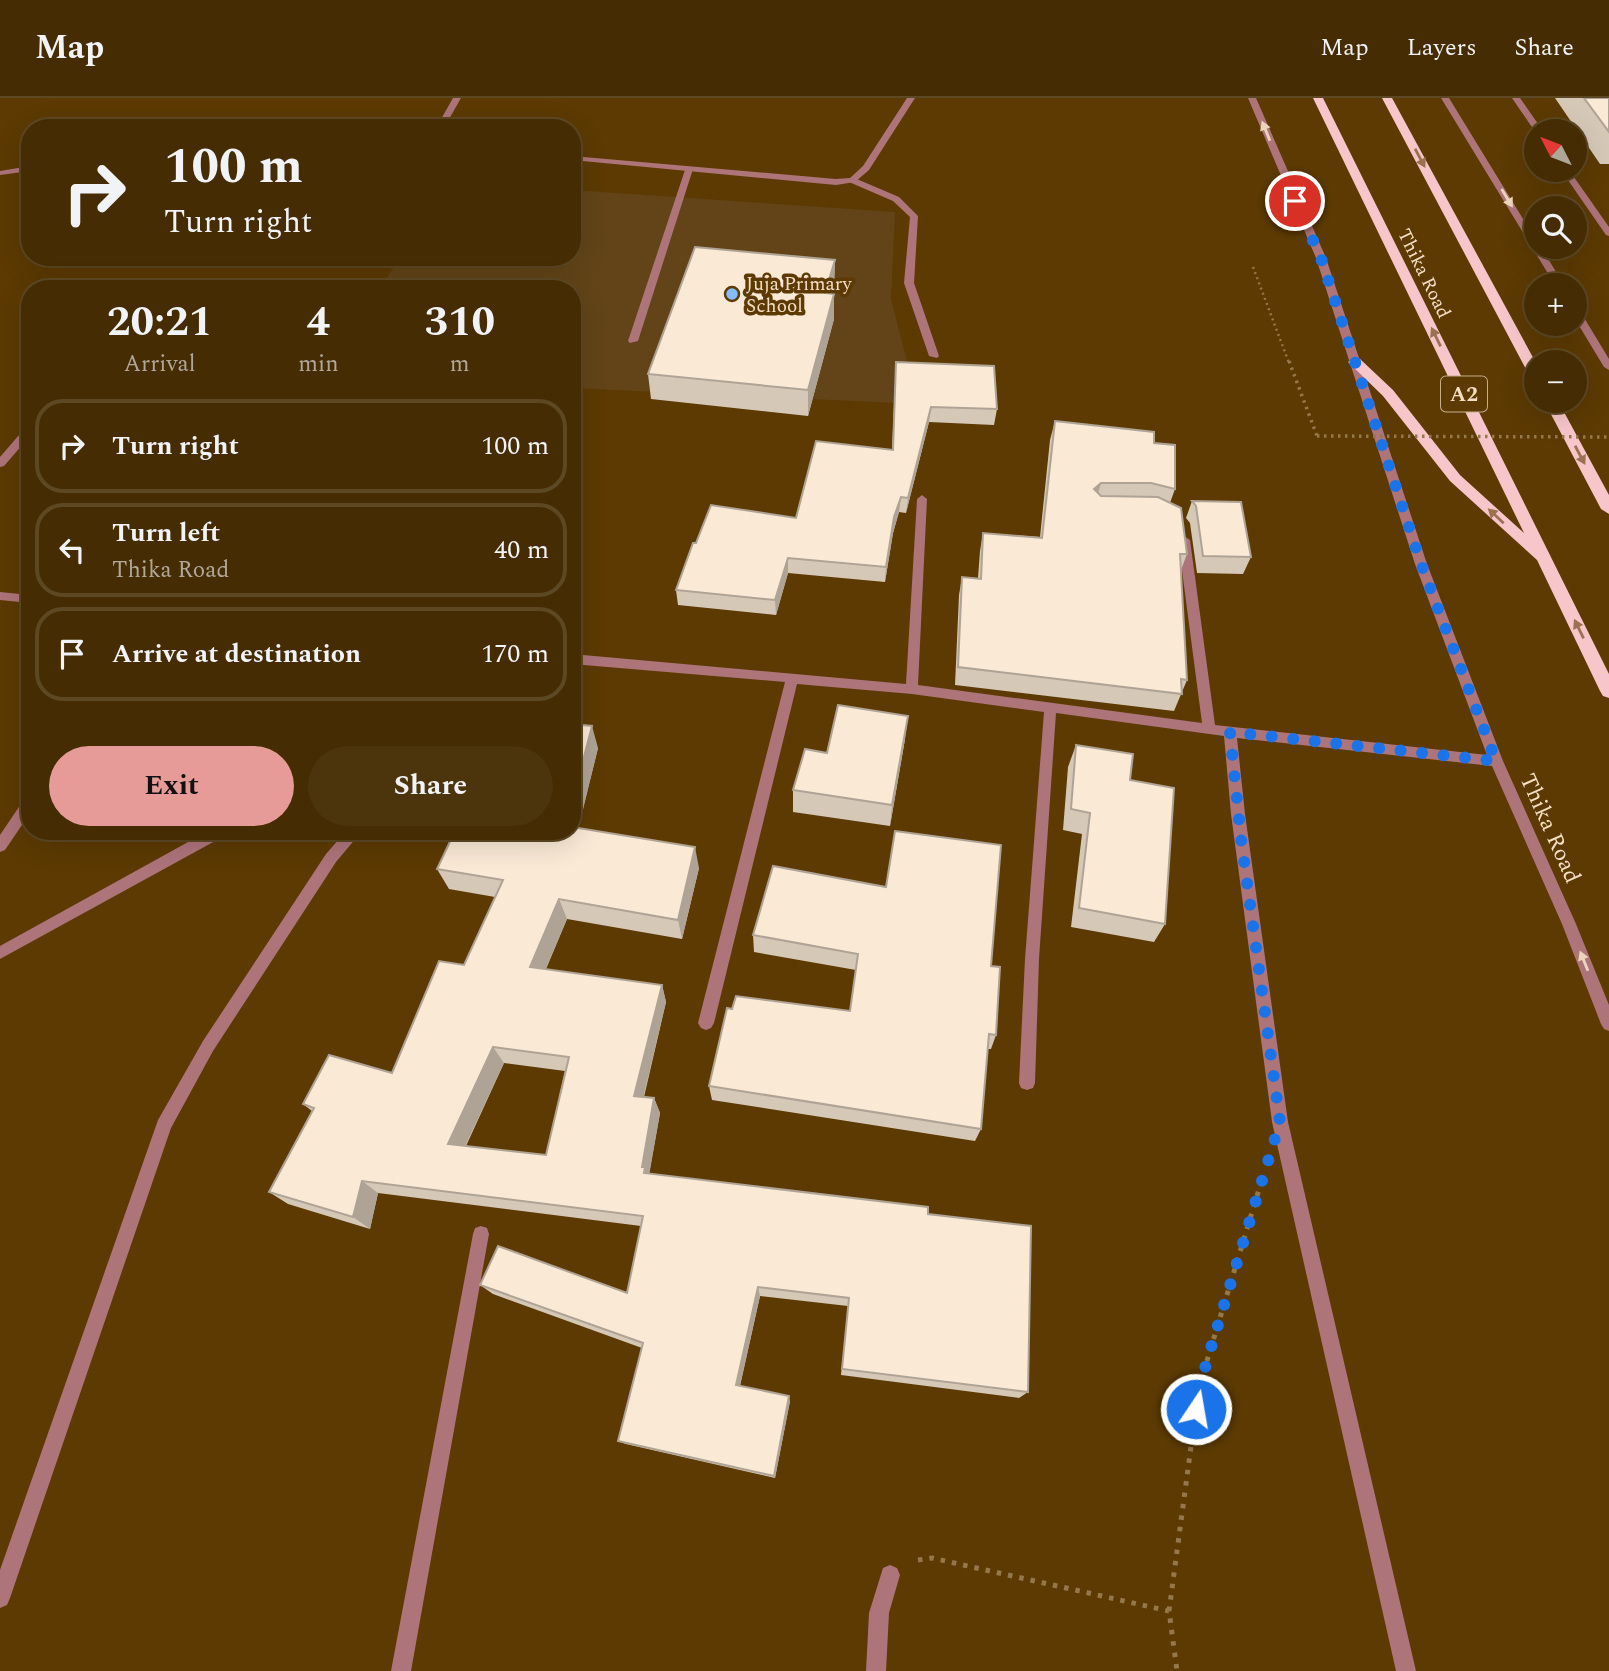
<!DOCTYPE html>
<meta charset="utf-8">
<style>
body{margin:0;font-family:Spectral,serif;background:#4c340c;color:#f1f3f6;height:100vh;display:flex;flex-direction:column;font-size:26px;white-space:nowrap}
*{box-sizing:border-box;margin:0}
p{font-size:23px;color:#b0a799}
.icon{flex:none;width:38px;height:38px;fill:none;stroke:currentColor;stroke-width:2;stroke-linecap:round;stroke-linejoin:round}
.map{position:relative;flex:1;overflow:hidden}
.side{position:absolute;left:21px;top:182px;width:560px;height:560px;display:flex;flex-direction:column;background:#452c02;border-radius:28px;box-shadow:0 7px 28px #0002,0 0 0 2px #5d4824}
.side>*{flex:none}
.banner{position:absolute;left:21px;top:21px;width:560px;height:147px;border-radius:28px;box-shadow:0 7px 28px #0002,0 0 0 2px #5d4824;background:#452c02;color:#f1f3f6;overflow:hidden}
.needle{width:46px;rotate:312deg}
.fabs{position:absolute;left:1524px;top:21px;display:grid;gap:14px}
.fabs a{display:grid;place-items:center;width:63px;height:63px;border-radius:50%;background:#452c02;box-shadow:0 7px 28px #0002,0 0 0 2px #5d4824;font-size:35px}
.pin{position:absolute;display:grid;place-items:center;width:60px;height:60px;color:#fff;margin:-30px;border:4px solid #fff;border-radius:50%;box-shadow:0 2px 7px #0007}
.me{position:absolute;width:77px;margin:-38px;rotate:12deg;stroke-linejoin:round;filter:drop-shadow(0 0 5px #0008)}
.turn{display:flex;align-items:center;gap:24px;height:147px;padding:0 28px;font-size:32px}
.turn .icon{width:91px;height:91px;stroke-width:2.5}
.turn b{display:block;font-size:49px;line-height:60px}
.eta{display:flex;justify-content:space-evenly;align-items:center;height:119px;text-align:center}
.eta b{font-size:42px;font-weight:700;line-height:49px}
.action{display:flex;gap:14px;margin-top:auto;padding:14px 28px}
.action a{flex:1;height:80px;border-radius:42px;background:#e69b98;color:#111;font-size:28px;font-weight:700;line-height:80px;text-align:center}
.action a+a{background:#4c340c;color:#f1f3f6}
ul{padding:0;list-style:none}
li{display:flex;align-items:center;gap:21px;height:94px;margin:0 14px 10px;padding:0 14px;border:4px solid #5d4824;border-radius:28px}
li div{flex:1}
li b{display:block;font-size:26px}
li em{font-style:normal}
header{display:flex;align-items:center;gap:42px;box-sizing:border-box;height:98px;padding:0 35px;background:#452c02;border-bottom:2px solid #5d4824}
header strong{font-size:33px}
nav{display:flex;gap:38px;margin-inline-start:auto;font-size:24px}
.map>svg:first-child{display:block}
</style>
<header>
<strong>Map</strong>
<nav><a>Map</a><a>Layers</a><a>Share</a></nav>
</header>
<div class="map">
<svg width="1609" height="1573" viewBox="0 0 1609 1573">
<rect width="100%" height="100%" fill="#5c3a02"/>
<path fill="#624418" d="M 572,92 L 895,114 L 891,201 L 918,306 L 572,290 L 572,191 L 380,191 L 400,159 L 572,159 Z"/>
<g fill="none" stroke-linecap="round" stroke-linejoin="round">
<path stroke="#94774a" stroke-width="2.5" stroke-dasharray="2 3.5" stroke-linecap="butt" d="M 1253,169 L 1289,265"/>
<path stroke="#94774a" stroke-width="3.5" stroke-dasharray="2.5 4.5" stroke-linecap="butt" d="M 1289,263 L 1317,338"/>
<path stroke="#94774a" stroke-width="5" stroke-dasharray="4.5 7" stroke-linecap="butt" d="M 918,1462 L 932,1460 L 1169,1513 L 1177,1573
M 1169,1513 L 1196,1311 L 1206,1266 L 1260,1088"/>
<path fill="#ad747a" fill-rule="evenodd" d="M 1512,0 L 1520,0 L 1543,33 L 1536,35 Z
M 686,69 L 693,71 L 638,243 L 630,245 L 628,243 Z
M 1561,72 L 1569,72 L 1609,129 L 1609,138 L 1606,137 Z
M 852,79 L 899,99 L 918,118 L 914,185 L 939,258 L 937,260 L 929,258 L 904,185 L 910,119 L 893,103 L 849,84 L 848,82 Z"/>
<path fill="#ad747a" fill-rule="evenodd" d="M 453,0 L 461,0 L 444,30 L 436,30 Z
M 907,0 L 915,0 L 869,72 L 855,84 L 836,87 L 572,62 L 572,58 L 836,81 L 850,80 L 863,68 Z
M 1248,0 L 1256,0 L 1326,160 L 1427,466 L 1503,663 L 1576,826 L 1609,907 L 1609,933 L 1604,931 L 1601,926 L 1562,826 L 1492,668 L 1237,640 L 1245,716 L 1288,1024 L 1416,1573 L 1396,1573 L 1272,1024 L 1231,716 L 1224,638 L 1056,615 L 1039,861 L 1035,985 L 1033,990 L 1027,992 L 1021,990 L 1019,985 L 1025,861 L 1044,614 L 912,596 L 797,586 L 714,925 L 711,930 L 706,932 L 701,930 L 698,925 L 785,584 L 572,566 L 572,556 L 906,586 L 917,401 L 922,397 L 927,401 L 918,587 L 1202,625 L 1178,442 L 1184,438 L 1190,442 L 1215,627 L 1487,657 L 1415,466 L 1316,160 Z
M 1441,0 L 1449,0 L 1536,142 L 1536,149 L 1541,149 L 1564,187 L 1555,187 Z
M 30,68 L 30,73 L 0,77 L 0,73 Z
M 1575,210 L 1580,213 L 1609,261 L 1609,272 L 1604,269 L 1575,221 Z
M 30,328 L 30,338 L 4,368 L 0,369 L 0,359 L 26,329 Z
M 0,494 L 30,497 L 30,505 L 0,502 Z
M 30,699 L 30,715 L 5,752 L 0,754 L 0,737 L 25,700 Z
M 208,733 L 228,733 L 226,737 L 0,861 L 0,848 Z
M 346,733 L 362,733 L 336,764 L 213,953 L 171,1030 L 10,1500 L 7,1507 L 0,1510 L 0,1472 L 158,1022 L 203,943 L 326,756 Z
M 481,1128 L 487,1130 L 489,1136 L 411,1573 L 391,1573 L 473,1136 L 475,1130 Z
M 890,1467 L 897,1470 L 900,1477 L 889,1515 L 886,1573 L 866,1573 L 869,1515 L 883,1470 Z"/>
<path fill="#f7c6ca" fill-rule="evenodd" d="M 1313,0 L 1323,0 L 1609,576 L 1609,600 L 1603,598 L 1600,593 L 1537,462 L 1450,383 L 1383,298 L 1348,264 L 1355,260 L 1360,261 L 1393,292 L 1460,377 L 1524,435 Z
M 1382,0 L 1392,0 L 1536,265 L 1536,281 L 1529,277 Z
M 1544,303 L 1558,303 L 1609,397 L 1609,416 L 1601,411 Z"/>
<path stroke="#94774a" stroke-width="3.5" stroke-dasharray="2.5 4.5" stroke-linecap="butt" d="M 1317,338 L 1609,339"/>
</g>
<path fill="#d6c8b7" fill-rule="evenodd" d="M 1555,0 L 1609,0 L 1609,66 L 1600,66 Z
M 835,162 L 834,187 L 832,196 L 834,196 L 834,221 L 808,318 L 651,301 L 648,276 Z
M 896,264 L 997,311 L 994,327 L 929,324 L 906,415 L 899,414 L 893,435 L 885,484 L 788,475 L 776,517 L 678,507 L 676,492 L 696,445 L 796,420 L 892,352 Z
M 1055,323 L 1154,345 L 1175,391 L 1170,405 L 1187,456 L 1181,472 L 1187,582 L 1174,613 L 955,587 L 959,497 L 962,479 L 978,480 L 980,453 L 983,435 L 1040,439 L 1050,342 Z
M 1192,403 L 1251,459 L 1243,476 L 1197,475 L 1190,425 L 1186,420 Z
M 905,641 L 890,728 L 793,714 L 793,692 L 827,655 Z
M 1076,647 L 1130,682 L 1165,826 L 1154,844 L 1071,829 L 1082,736 L 1063,732 L 1068,669 Z
M 598,650 L 578,730 L 699,770 L 682,841 L 567,821 L 546,871 L 662,887 L 666,904 L 644,999 L 654,1000 L 660,1015 L 649,1076 L 928,1116 L 1028,1294 L 1019,1300 L 841,1277 L 848,1208 L 760,1198 L 740,1288 L 790,1303 L 775,1380 L 626,1346 L 618,1343 L 642,1250 L 493,1196 L 480,1187 L 627,1195 L 641,1128 L 378,1095 L 370,1131 L 288,1106 L 269,1094 L 312,1013 L 303,1006 L 392,975 L 464,867 L 495,799 L 449,791 L 437,771 ZM 504,965 L 565,973 L 546,1057 L 466,1048 Z
M 753,837 L 991,868 L 996,937 L 991,951 L 988,951 L 981,1031 L 975,1043 L 712,1002 L 709,988 L 850,913 L 856,872 L 754,854 Z"/>
<path fill="#aea395" d="M 835,162 L 834,187 L 825,220 L 825,195 Z
M 834,196 L 834,221 L 808,318 L 808,292 Z
M 931,309 L 929,324 L 906,415 L 908,400 Z
M 1101,385 L 1096,403 L 1094,391 Z
M 901,399 L 899,414 L 893,435 L 885,484 L 886,469 L 894,419 Z
M 788,460 L 788,475 L 776,517 L 775,502 Z
M 908,618 L 905,641 L 890,728 L 892,707 Z
M 592,628 L 598,650 L 574,749 L 572,733 L 572,705 Z
M 695,749 L 699,770 L 682,841 L 678,822 Z
M 559,801 L 567,821 L 539,887 L 530,869 Z
M 662,887 L 666,904 L 640,1013 L 634,998 Z
M 493,949 L 504,965 L 460,1059 L 448,1046 Z
M 654,1000 L 660,1015 L 649,1078 L 644,1075 L 642,1069 Z
M 362,1083 L 378,1095 L 370,1131 L 353,1119 Z
M 758,1189 L 760,1198 L 739,1292 L 736,1287 Z
M 789,1298 L 790,1303 L 775,1380 L 774,1378 Z"/>
<path fill="#f9e9d5" stroke="#aea395" stroke-width="2" fill-rule="evenodd" d="M 1584,0 L 1609,0 L 1609,34 Z
M 695,149 L 835,162 L 825,195 L 834,196 L 808,292 L 648,276 Z
M 896,264 L 994,268 L 997,311 L 931,309 L 908,400 L 901,399 L 894,419 L 886,469 L 788,460 L 775,502 L 676,492 L 693,445 L 696,445 L 711,407 L 796,420 L 816,343 L 893,352 Z
M 1055,323 L 1154,334 L 1154,345 L 1175,347 L 1175,391 L 1151,385 L 1101,385 L 1094,391 L 1101,398 L 1158,399 L 1181,410 L 1187,456 L 1180,456 L 1187,582 L 1181,581 L 1182,596 L 958,569 L 962,479 L 981,481 L 983,435 L 1042,440 Z
M 1192,403 L 1241,404 L 1251,459 L 1203,458 L 1196,408 Z
M 838,607 L 908,618 L 892,707 L 793,692 L 805,651 L 827,655 Z
M 572,626 L 592,628 L 572,705 Z
M 1076,647 L 1133,656 L 1130,682 L 1174,690 L 1165,826 L 1079,810 L 1090,715 L 1071,711 Z
M 572,729 L 695,749 L 678,822 L 559,801 L 530,869 L 662,887 L 634,998 L 654,1000 L 642,1069 L 645,1069 L 644,1075 L 928,1109 L 928,1116 L 1031,1128 L 1028,1294 L 842,1271 L 849,1200 L 758,1189 L 736,1287 L 789,1298 L 774,1378 L 618,1343 L 643,1245 L 480,1187 L 498,1148 L 627,1195 L 643,1118 L 362,1083 L 353,1119 L 269,1094 L 314,1010 L 303,1006 L 329,957 L 392,975 L 439,863 L 464,867 L 503,782 L 437,771 L 455,733 L 572,733 ZM 493,949 L 569,959 L 546,1057 L 448,1046 Z
M 895,733 L 1001,747 L 991,868 L 1000,869 L 996,937 L 989,936 L 981,1031 L 709,988 L 727,910 L 732,911 L 736,898 L 850,913 L 858,856 L 753,837 L 773,768 L 886,789 Z"/>
<defs><path id="oneway-solid" d="M-6-.8H1V-3.2L6.5 0L1 3.2V.8H-6Z" transform="scale(1.75)"/></defs>
<g fill="#edd4be">
<use href="#oneway-solid" transform="translate(1266 33) rotate(-112)"/>
<use href="#oneway-solid" transform="translate(1507 100) rotate(59)"/>
<use href="#oneway-solid" transform="translate(1584 863) rotate(-112)"/>
</g>
<g fill="#9a7252">
<use href="#oneway-solid" transform="translate(1420 60) rotate(62)"/>
<use href="#oneway-solid" transform="translate(1436 239) rotate(-116)"/>
<use href="#oneway-solid" transform="translate(1580 357) rotate(62)"/>
<use href="#oneway-solid" transform="translate(1496 418) rotate(-137)"/>
<use href="#oneway-solid" transform="translate(1579 531) rotate(-116)"/>
</g>
<g fill="none" stroke-linecap="round" stroke-linejoin="round">
<path stroke="#1a73e8" stroke-width="12" stroke-dasharray="0 21.6" d="M 1196,1311 L 1206,1266 L 1280,1024 L 1241,741 L 1230,634 L 1496,663 L 1421,466 L 1321,160 L 1295,103"/>
</g>
<circle fill="#84bcfb" stroke="#5c3a02" stroke-width="2.5" cx="732" cy="196" r="7"/>
<g text-anchor="middle" stroke-width="7" stroke-linejoin="round" paint-order="stroke">
<g font-size="19" fill="#f4dfc6" stroke="#5c3a02">
<text transform="translate(1425 175) rotate(64)" y="7">Thika Road</text>
</g>
<g font-size="19" fill="#f4dfc6" stroke="#5c3a02" text-anchor="start">
<text x="746" y="192">Juja Primary<tspan x="746" dy="22">School</tspan></text>
</g>
<rect fill="#5c3a02" stroke="#c6ae8b" stroke-width="2" x="1441" y="278.5" width="46" height="35" rx="5"/>
<g font-size="21" font-weight="bold" fill="#f4dfc6">
<text x="1464" y="303">A2</text>
</g>
<g font-size="23" fill="#f4dfc6" stroke="#5c3a02">
<text transform="translate(1551 730) rotate(66)" y="8">Thika Road</text>
</g>
</g>
</svg>
<div class="fabs">
<a><svg class="needle" viewBox="-14 -14 28 28"><path d="M0-13l5 13h-10z" fill="#e53935"/><path d="M0 13l5-13h-10z" fill="#b0a799"/></svg></a>
<a><svg class="icon" aria-label="search" viewBox="0 0 24 24"><circle cx="10" cy="10" r="6"/><path d="M15 15l6 6"/></svg></a>
<a>+</a>
<a>−</a>
</div>
<div class="pin" style="left:1295px;top:103px;background:#d93025"><svg class="icon" aria-label="arrive" viewBox="0 0 24 24"><path d="M6 21V4h12l-3 4 3 4H6"/></svg></div>
<svg class="me" style="left:1196px;top:1311px" viewBox="-20 -20 40 40"><circle r="17" fill="#1a73e8" stroke="#fff" stroke-width="3"/><path d="M0-11L8 9 0 5-8 9z" fill="#fff"/></svg>
<div class="banner">
<div class="turn"><svg class="icon" aria-label="right" viewBox="0 0 24 24"><path d="M7 20v-9h11M14 6l5 5-5 5"/></svg><div><b>100 m</b>Turn right</div></div>
</div>
<section class="side">
<div class="eta">
<div><b>20:21</b><p>Arrival</p></div>
<div><b>4</b><p>min</p></div>
<div><b>310</b><p>m</p></div>
</div>
<ul>
<li><svg class="icon" aria-label="right" viewBox="0 0 24 24"><path d="M7 20v-9h11M14 6l5 5-5 5"/></svg><div><b>Turn right</b></div><em>100 m</em></li>
<li><svg class="icon" aria-label="left" viewBox="0 0 24 24"><path d="M17 20v-9H6M10 6l-5 5 5 5"/></svg><div><b>Turn left</b><p>Thika Road</p></div><em>40 m</em></li>
<li><svg class="icon" aria-label="arrive" viewBox="0 0 24 24"><path d="M6 21V4h12l-3 4 3 4H6"/></svg><div><b>Arrive at destination</b></div><em>170 m</em></li>
</ul>
<div class="action"><a>Exit</a><a>Share</a></div>
</section>
</div>
